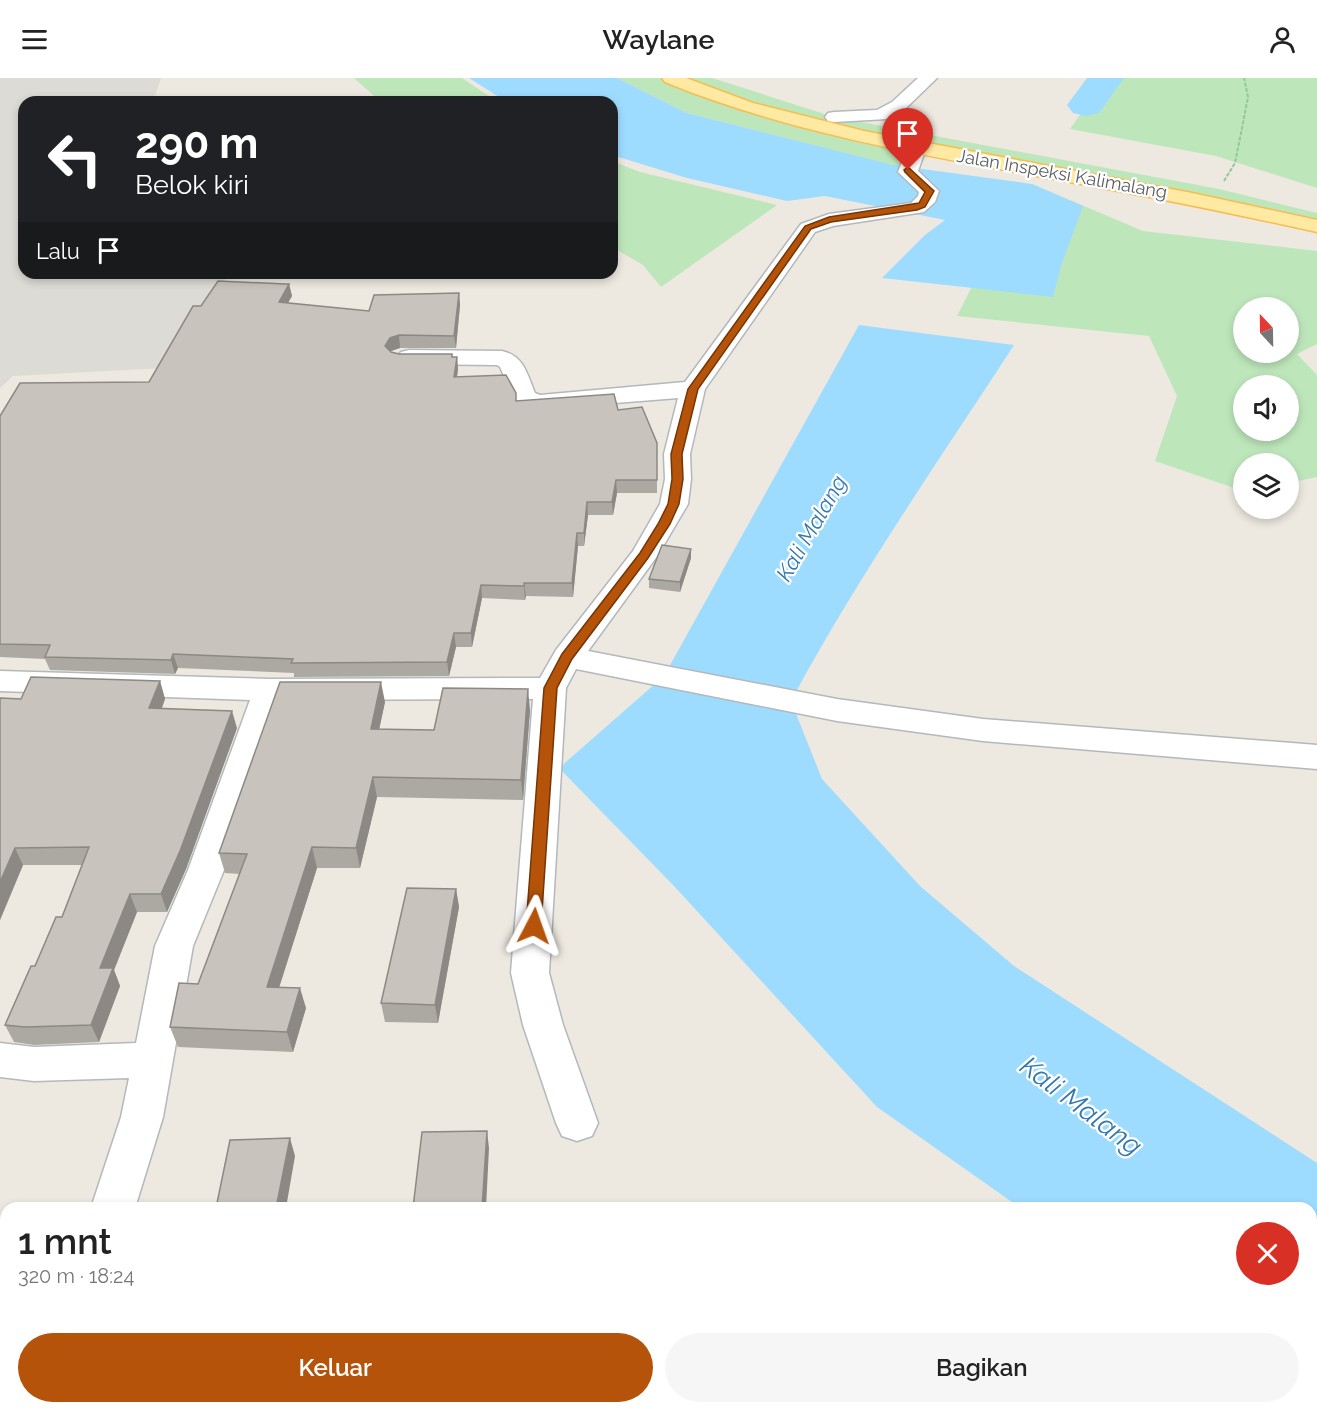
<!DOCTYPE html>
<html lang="id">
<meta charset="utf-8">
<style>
body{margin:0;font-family:Raleway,sans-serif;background:#f6f6f6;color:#222;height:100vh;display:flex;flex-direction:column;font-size:22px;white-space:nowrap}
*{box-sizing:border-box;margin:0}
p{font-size:20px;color:#767676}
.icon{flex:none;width:33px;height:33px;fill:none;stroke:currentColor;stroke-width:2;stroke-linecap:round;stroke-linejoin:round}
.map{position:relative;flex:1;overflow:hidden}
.drawer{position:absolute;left:0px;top:1124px;width:1317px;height:212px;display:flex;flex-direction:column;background:#fff;border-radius:18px 18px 0 0;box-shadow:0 3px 9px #0003}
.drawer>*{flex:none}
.top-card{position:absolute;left:18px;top:18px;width:600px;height:183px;border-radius:18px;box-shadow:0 3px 9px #0003;background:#202124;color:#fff;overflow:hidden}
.needle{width:39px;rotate:338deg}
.buttons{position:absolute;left:1233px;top:219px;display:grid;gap:12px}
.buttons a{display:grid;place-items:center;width:66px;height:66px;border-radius:50%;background:#fff;box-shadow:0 3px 9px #0003;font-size:30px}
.pin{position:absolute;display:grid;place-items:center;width:51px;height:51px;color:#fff;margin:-62px -26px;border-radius:50% 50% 50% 0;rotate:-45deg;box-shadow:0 0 6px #0007}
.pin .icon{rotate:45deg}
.me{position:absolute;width:66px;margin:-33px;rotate:4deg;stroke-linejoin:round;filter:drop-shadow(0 0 4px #0008)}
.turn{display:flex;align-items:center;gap:21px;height:126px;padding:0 18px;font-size:27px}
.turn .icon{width:78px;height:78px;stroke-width:2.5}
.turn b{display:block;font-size:42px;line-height:51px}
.then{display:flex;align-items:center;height:57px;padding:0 18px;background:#0003;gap:12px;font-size:22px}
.round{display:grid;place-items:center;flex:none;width:63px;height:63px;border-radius:32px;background:#f6f6f6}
.headline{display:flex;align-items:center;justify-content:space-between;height:102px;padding:0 18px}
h1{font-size:36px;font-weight:600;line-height:45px}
.primary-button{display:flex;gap:12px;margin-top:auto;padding:12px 18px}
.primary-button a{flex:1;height:69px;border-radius:36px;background:#b45309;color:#fff;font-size:24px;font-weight:600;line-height:69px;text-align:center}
.primary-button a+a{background:#f6f6f6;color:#222}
header{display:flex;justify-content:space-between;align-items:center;height:78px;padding:0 18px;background:#fff;font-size:27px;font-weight:600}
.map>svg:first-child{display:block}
</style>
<header><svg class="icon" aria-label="menu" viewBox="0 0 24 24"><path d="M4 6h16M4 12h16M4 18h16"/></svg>Waylane<svg class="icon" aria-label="person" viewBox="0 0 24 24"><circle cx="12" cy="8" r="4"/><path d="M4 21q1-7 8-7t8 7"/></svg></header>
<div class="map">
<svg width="1317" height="1334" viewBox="0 0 1317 1334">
<rect width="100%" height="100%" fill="#ede9e0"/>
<path fill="#dddbd5" d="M 0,0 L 161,0 L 153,24 L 24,24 L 24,195 L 228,195 L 182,289 L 13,298 L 0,310 Z"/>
<path fill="#bee6bb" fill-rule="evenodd" d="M 354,0 L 462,0 L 498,24 L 381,24 Z
M 617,0 L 712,0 L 834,39 L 1219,111 L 1317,135 L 1317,148 L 916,70 L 908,92 L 687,35 Z
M 1106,0 L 1317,0 L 1317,110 L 1216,78 L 1070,51 Z
M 612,83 L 640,94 L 777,127 L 661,209 L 643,187 L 612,169 Z
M 1032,106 L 1143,153 L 1317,173 L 1317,266 L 1297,276 L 1317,297 L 1317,399 L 1289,405 L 1288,386 L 1244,386 L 1243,413 L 1155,383 L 1177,318 L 1149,258 L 957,238 L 999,155 ZM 1244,230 L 1288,230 L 1288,274 L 1244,274 ZM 1244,308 L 1288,308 L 1288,352 L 1244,352 Z"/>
<path fill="#9edcff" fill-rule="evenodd" d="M 469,0 L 617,0 L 687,35 L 893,87 L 1032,106 L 1083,128 L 1061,188 L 1053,219 L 882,200 L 925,157 L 945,142 L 825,118 L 787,123 L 687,100 L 612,77 L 612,24 L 507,24 Z
M 859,247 L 1014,267 C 938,384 857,500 791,623 L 822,701 L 920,808 L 1014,888 L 1317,1085 L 1317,1334 L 1307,1329 L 1311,1329 L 1311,1130 L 1019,1129 L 877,1029 L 673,807 L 559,690 L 664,598 ZM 728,745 L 897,886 L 897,887 L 852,852 Z"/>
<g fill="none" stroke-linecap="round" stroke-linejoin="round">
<path fill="#9edcff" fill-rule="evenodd" d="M 1087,0 L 1124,0 L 1099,35 L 1086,38 L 1073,35 L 1067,27 Z
M 708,614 L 732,621 L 742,637 L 712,694 L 911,857 L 923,879 L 911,901 L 883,911 L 855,901 L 648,718 L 638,700 L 684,621 Z"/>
<g stroke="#b3b8bc" stroke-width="3">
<path id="minor" d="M 918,0 L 937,0 L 904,32 L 887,41 L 834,44 L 828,43 L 825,39 L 828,35 L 834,34 L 877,32 L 892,24 Z
M 916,64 L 923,66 L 926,70 L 918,93 L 939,113 L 935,124 L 924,134 L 833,148 L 815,154 L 705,311 L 690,376 L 691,401 L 688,426 L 658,477 L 588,573 L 837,621 L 983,641 L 1317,667 L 1317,691 L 983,663 L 837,643 L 576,591 L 566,610 L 549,895 L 563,947 L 598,1045 L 592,1058 L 577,1063 L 562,1058 L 556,1045 L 523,947 L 511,895 L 533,621 L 281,622 L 224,792 L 193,868 L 163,1039 L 135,1130 L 91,1130 L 121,1039 L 129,1000 L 34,1003 L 0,999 L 0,965 L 34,969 L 136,965 L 155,868 L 188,792 L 250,622 L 0,613 L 0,593 L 269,601 L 540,600 L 556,572 L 633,473 L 660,426 L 665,401 L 664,376 L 678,320 L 540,331 L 519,327 L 515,323 L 500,289 L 497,287 L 409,286 L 401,284 L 397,279 L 401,274 L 409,272 L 502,273 C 524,278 527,296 535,315 L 540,317 L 685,304 L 801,146 L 829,136 L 911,125 L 918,118 L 919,114 L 898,94 L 909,66 Z
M 27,1329 L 75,1329 L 73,1334 L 25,1334 Z
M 1093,1329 L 1146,1329 L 1148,1334 L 1095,1334 Z"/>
</g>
<g stroke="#f8bc4e" stroke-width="3">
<path id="primary" d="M 662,0 L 686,0 L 753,25 L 864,53 L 1192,115 L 1317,142 L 1317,154 C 1222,133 1127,114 1031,97 C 906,74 782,52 665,4 Z"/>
</g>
<path stroke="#93c89e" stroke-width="2" stroke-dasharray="4 1.5" stroke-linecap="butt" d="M 1224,103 L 1235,85 L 1243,45 L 1248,19 L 1244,0"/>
<use href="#minor" fill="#fff" fill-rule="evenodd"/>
<use href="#primary" fill="#ffe9a3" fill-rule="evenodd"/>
</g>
<path fill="#aca9a3" d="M 289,206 L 292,218 L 288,225 L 369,233 L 459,215 L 460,227 L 456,270 L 400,270 L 391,273 L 391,274 L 399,276 L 452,276 L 453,279 L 457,279 L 458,291 L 457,299 L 516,315 L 516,323 L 618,332 L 657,365 L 657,415 L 617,415 L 613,437 L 588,437 L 584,468 L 578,468 L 573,519 L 526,518 L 525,522 L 482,520 L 472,569 L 456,569 L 449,598 L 294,599 L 294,595 L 178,590 L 175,596 L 50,592 L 45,581 L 0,579 L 0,338 L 149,304 L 201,228 Z
M 691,471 L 691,480 L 680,514 L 649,510 L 649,501 Z
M 160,603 L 165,621 L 162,630 L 237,650 L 186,791 L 167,834 L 137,834 L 114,892 L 120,908 L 99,964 L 34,967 L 14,964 L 5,947 L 35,888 L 62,839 L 82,787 L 23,787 L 0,842 L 0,620 L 21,621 Z
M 385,624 L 379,651 L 434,652 L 530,632 L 523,722 L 377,719 L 360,790 L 317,790 L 279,909 L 306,930 L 293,974 L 178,969 L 170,949 L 198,906 L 240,796 L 225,795 L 219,775 Z
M 456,811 L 459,829 L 438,945 L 385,944 L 381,925 Z
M 658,1329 L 689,1329 L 658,1331 Z"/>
<path fill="#8c8984" d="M 289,206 L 292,218 L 281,236 L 279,224 Z
M 459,215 L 460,227 L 456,270 L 454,258 Z
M 399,257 L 400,270 L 391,273 L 387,280 L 385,268 L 390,260 Z
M 457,279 L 458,291 L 455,312 L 454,299 Z
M 616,402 L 617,415 L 613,437 L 612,424 Z
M 587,424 L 588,437 L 584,468 L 584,455 Z
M 577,455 L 578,468 L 573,519 L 572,505 Z
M 691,471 L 691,480 L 680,514 L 680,504 Z
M 524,505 L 526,518 L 525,522 L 524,508 Z
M 481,507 L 482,520 L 472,569 L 471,555 Z
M 454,555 L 456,569 L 449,598 L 447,584 Z
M 173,576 L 178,590 L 175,596 L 171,582 Z
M 160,603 L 165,621 L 155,648 L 149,630 Z
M 381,604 L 385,624 L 375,671 L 371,651 Z
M 528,611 L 530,632 L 523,722 L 521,702 Z
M 232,633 L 237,650 L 186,791 L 167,834 L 161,816 Z
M 373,699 L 377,719 L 360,790 L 356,770 Z
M 312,769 L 317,790 L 273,929 L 267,909 Z
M 15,770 L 23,787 L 0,842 L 0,804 Z
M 456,811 L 459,829 L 438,945 L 435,927 Z
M 130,816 L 137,834 L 114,892 L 120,908 L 99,964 L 91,947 L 100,890 Z
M 300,910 L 306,930 L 293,974 L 287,954 Z
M 487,1053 L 489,1070 L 486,1130 L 482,1130 Z
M 290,1060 L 295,1078 L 286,1130 L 276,1130 Z
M 5,1164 L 6,1166 L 6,1208 L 0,1224 L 0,1177 Z
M 150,1329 L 163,1329 L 162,1334 L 149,1334 Z"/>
<path fill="#c8c4bd" stroke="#8c8984" stroke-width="1.5" d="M 218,203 L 286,206 L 289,206 L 279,224 L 369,233 L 374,217 L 459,215 L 454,258 L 399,257 L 390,260 L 385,268 L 391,274 L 399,276 L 452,276 L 452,279 L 457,279 L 454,299 L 506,297 L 516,315 L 516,323 L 614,316 L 618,332 L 642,329 L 657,365 L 657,402 L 616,402 L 612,424 L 587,424 L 584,455 L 577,455 L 572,505 L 524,505 L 524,508 L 481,507 L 471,555 L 454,555 L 447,584 L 291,585 L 293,581 L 173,576 L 171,582 L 45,579 L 50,567 L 0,566 L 0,338 L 20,305 L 149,304 L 193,228 L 201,228 Z
M 662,467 L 691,471 L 680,504 L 649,501 Z
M 31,599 L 160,603 L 149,630 L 232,633 L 180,773 L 161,816 L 130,816 L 100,890 L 113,890 L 91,947 L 25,949 L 5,947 L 31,888 L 35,888 L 56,839 L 62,839 L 89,769 L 15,770 L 0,804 L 0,620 L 21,621 Z
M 280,604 L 381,604 L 371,651 L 434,652 L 443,610 L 528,611 L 521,702 L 373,699 L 356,770 L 312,769 L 267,909 L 300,910 L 287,954 L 170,949 L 179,905 L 198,906 L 247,776 L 219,775 Z
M 407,810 L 456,811 L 435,927 L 381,925 Z
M 487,1053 L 482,1130 L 413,1130 L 422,1054 Z
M 290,1060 L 276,1130 L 216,1130 L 230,1062 Z
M 0,1164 L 5,1164 L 0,1177 Z
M 51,1329 L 150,1329 L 149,1334 L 50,1334 Z
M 484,1329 L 572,1329 L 571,1334 L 484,1333 Z
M 376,1330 L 426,1332 L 426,1334 L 375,1334 Z"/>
<path fill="#b45309" stroke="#753606" stroke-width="1.5" d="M 908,89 L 934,113 L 925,129 L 917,132 L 831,144 L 811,151 L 698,311 L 682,376 L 683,401 L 679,426 L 670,446 L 648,480 L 572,581 L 557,610 L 541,848 L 539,852 L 528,852 L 526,848 L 544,610 L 562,576 L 640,475 L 658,446 L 668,426 L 672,401 L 671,376 L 688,311 L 805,148 L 829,139 L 919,125 L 925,114 L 905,94 L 904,92 Z"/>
<g text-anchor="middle" stroke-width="4.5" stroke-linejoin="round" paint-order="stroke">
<g font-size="18" fill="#595e62" stroke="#fff">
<text transform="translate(1062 96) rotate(10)" y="6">Jalan Inspeksi Kalimalang</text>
</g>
<g font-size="22" font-style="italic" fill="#3679ad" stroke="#fff">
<text transform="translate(811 450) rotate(-60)" y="8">Kali Malang</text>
</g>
<g font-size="27" font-style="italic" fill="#3679ad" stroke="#fff">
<text transform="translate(1081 1028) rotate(37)" y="9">Kali Malang</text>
</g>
</g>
</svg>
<div class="buttons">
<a><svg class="needle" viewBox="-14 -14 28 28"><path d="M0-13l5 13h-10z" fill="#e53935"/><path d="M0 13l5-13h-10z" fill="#767676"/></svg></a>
<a><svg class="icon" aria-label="sound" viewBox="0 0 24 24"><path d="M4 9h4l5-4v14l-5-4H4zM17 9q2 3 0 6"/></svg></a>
<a><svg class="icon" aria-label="layers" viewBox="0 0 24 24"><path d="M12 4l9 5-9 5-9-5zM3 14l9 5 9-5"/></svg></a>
</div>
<div class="pin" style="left:908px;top:92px;background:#d93025"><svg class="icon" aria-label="arrive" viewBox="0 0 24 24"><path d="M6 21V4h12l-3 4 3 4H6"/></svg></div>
<svg class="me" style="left:534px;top:848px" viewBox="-20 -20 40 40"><path d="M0-17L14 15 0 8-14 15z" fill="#b45309" stroke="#fff" stroke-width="4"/></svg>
<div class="top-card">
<div class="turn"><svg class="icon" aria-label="left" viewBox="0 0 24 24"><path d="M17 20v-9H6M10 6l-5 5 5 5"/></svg><div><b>290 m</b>Belok kiri</div></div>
<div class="then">Lalu<svg class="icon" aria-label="arrive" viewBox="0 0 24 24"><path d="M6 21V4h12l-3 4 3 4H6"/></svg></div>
</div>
<section class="drawer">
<div class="headline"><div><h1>1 mnt</h1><p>320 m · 18:24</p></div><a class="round" style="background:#d93025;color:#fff"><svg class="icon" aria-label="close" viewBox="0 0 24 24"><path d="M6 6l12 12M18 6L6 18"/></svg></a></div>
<div class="primary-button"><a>Keluar</a><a>Bagikan</a></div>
</section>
</div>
